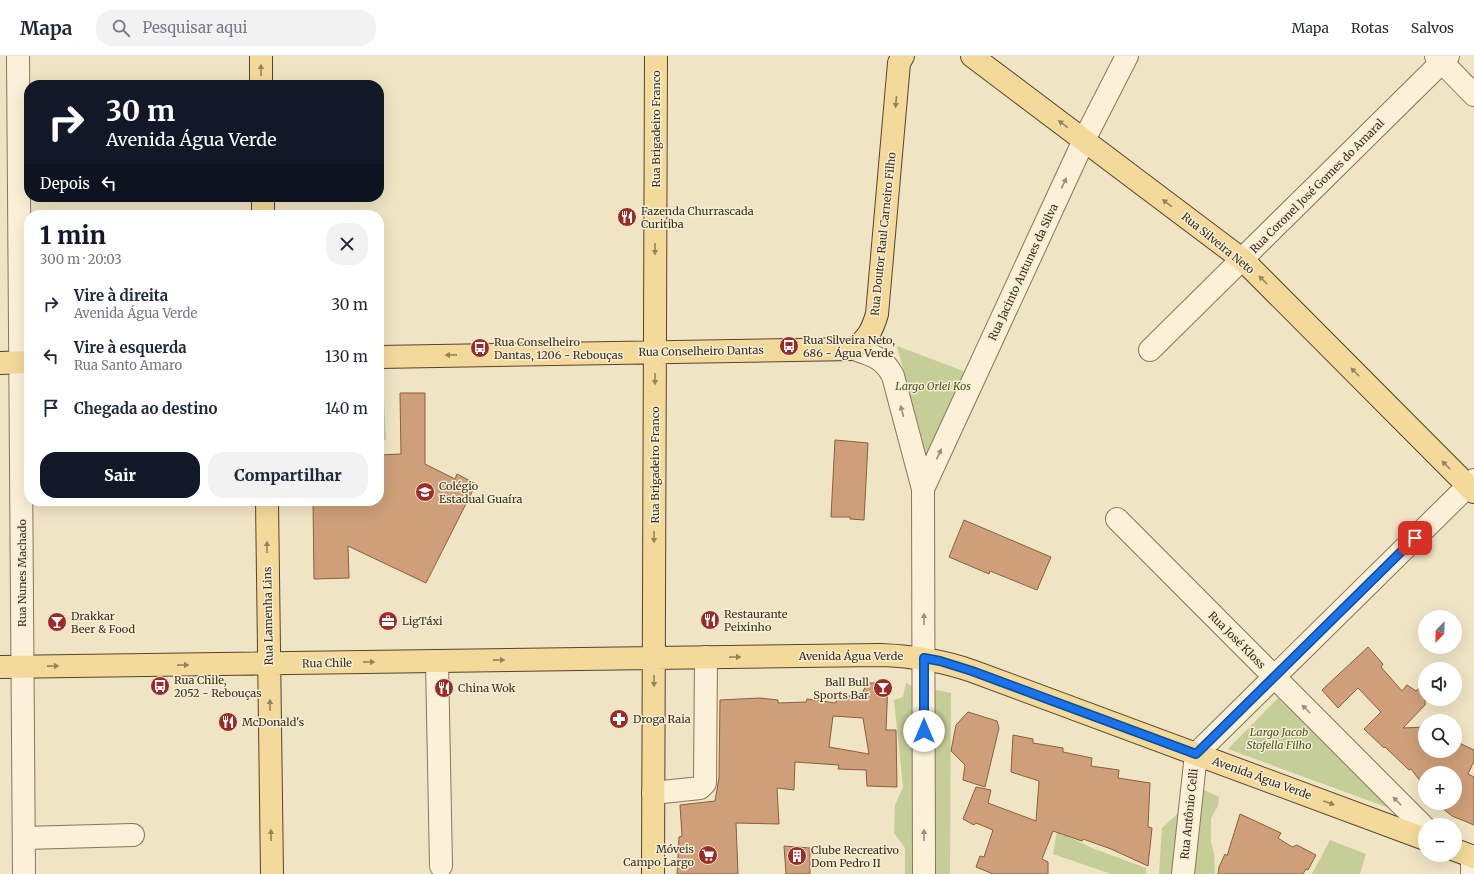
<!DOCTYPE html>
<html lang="pt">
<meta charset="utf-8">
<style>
body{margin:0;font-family:Merriweather,serif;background:#f2f2f3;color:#1f2937;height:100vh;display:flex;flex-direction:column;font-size:15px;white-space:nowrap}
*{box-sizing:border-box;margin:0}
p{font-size:13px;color:#747a83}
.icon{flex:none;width:22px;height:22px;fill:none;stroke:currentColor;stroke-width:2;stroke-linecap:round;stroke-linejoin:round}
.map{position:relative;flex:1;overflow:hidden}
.panel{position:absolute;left:24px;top:154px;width:360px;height:296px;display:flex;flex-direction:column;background:#fff;border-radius:16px;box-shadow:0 4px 16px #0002}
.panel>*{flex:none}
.hud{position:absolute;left:24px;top:24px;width:360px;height:122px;border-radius:16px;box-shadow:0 4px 16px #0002;background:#111827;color:#fff;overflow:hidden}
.needle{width:26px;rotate:203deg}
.fabs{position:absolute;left:1418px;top:554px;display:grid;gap:8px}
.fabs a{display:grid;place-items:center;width:44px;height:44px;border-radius:50%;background:#fff;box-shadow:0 4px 16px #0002;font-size:20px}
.pin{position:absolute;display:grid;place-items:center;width:34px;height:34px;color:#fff;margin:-17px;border-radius:8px;box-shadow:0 2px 6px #0006}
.me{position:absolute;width:44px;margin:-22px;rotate:0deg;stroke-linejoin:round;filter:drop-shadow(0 0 3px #0008)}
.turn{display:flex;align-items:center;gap:14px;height:84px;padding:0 16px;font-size:18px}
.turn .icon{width:52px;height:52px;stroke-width:2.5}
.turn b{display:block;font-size:28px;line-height:34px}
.then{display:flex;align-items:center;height:38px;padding:0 16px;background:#0003;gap:8px;font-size:15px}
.round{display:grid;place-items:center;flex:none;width:42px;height:42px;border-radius:16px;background:#f2f2f3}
.headline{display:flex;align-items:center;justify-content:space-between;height:68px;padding:0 16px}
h1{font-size:24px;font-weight:800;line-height:30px;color:#111827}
.button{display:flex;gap:8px;margin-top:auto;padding:8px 16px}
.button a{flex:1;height:46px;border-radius:16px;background:#111827;color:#fff;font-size:16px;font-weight:800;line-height:46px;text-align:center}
.button a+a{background:#f2f2f3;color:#1f2937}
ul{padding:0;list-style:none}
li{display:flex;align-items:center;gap:12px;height:52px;padding:0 16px}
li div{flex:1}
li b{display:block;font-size:15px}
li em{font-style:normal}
header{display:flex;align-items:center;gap:24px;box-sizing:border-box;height:56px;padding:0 20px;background:#fff;border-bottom:1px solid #e0e1e3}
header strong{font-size:19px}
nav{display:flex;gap:22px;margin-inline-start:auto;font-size:14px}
.search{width:280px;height:36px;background:#f2f2f3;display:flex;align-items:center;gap:10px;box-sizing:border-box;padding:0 14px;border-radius:16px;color:#747a83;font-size:15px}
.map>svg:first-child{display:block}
</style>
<header>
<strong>Mapa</strong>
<div class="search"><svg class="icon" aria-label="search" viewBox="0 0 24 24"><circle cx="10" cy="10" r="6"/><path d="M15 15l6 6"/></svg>Pesquisar aqui</div>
<nav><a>Mapa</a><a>Rotas</a><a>Salvos</a></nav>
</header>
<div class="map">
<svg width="1474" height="818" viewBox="0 0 1474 818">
<rect width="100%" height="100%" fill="#efe4c4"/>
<path fill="#c6ce98" d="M 897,290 L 966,316 L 926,399 Z
M 384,343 L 386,384 L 379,384 L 379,344 Z
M 906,627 L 912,630 L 915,818 L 905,818 L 905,792 L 894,777 L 895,749 L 903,731 L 894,644 L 903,641 Z
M 917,630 L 951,637 L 950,818 L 921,818 Z
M 1278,642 L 1389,752 L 1228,693 Z
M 1196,730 L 1219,741 L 1218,750 L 1211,762 L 1211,787 L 1214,797 L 1215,818 L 1186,818 Z
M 1184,752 L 1176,818 L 1159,818 L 1162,772 Z
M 1057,775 L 1092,792 L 1146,812 L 1146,818 L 1111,818 L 1053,798 Z
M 1330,784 L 1366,798 L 1360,818 L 1312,818 Z"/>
<path fill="#ce9f79" stroke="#8b5f3f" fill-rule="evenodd" d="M 400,337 L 425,337 L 425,408 L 455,423 L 457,418 L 476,428 L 426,527 L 348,490 L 349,522 L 314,523 L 313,445 L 379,445 L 379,399 L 401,398 Z
M 835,384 L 868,387 L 864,464 L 850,463 L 850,461 L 831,461 Z
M 964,464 L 1051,501 L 1037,534 L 990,515 L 989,518 L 949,501 Z
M 1368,591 L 1383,608 L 1381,611 L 1402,635 L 1407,629 L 1416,635 L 1425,627 L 1425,649 L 1403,672 L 1425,671 L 1425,695 L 1455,695 L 1457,686 L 1474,694 L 1474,705 L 1468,718 L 1474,721 L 1474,769 L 1452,760 L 1436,747 L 1455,747 L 1455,717 L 1425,717 L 1425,731 L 1411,713 L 1409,714 L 1385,691 L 1384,692 L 1364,673 L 1381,656 L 1358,632 L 1338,652 L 1322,634 Z
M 867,627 L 888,627 L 886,674 L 896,674 L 897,731 L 867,730 L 866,714 L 838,713 L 839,709 L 795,706 L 794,734 L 777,732 L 779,768 L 736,767 L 738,818 L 677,818 L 679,781 L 682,780 L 680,749 L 715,745 L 719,722 L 720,644 L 760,642 L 778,644 L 778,647 L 806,646 L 807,643 L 836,647 L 836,640 L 861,640 ZM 833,660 L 863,662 L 869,698 L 829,691 Z
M 968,656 L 997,665 L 999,672 L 985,731 L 963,724 L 965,709 L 951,695 L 956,669 Z
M 1013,679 L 1033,683 L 1033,687 L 1063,692 L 1063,696 L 1092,702 L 1091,710 L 1119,714 L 1118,722 L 1150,727 L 1148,771 L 1152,772 L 1148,810 L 1111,793 L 1083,783 L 1082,785 L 1053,775 L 1042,803 L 1048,806 L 1048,818 L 993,818 L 976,811 L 980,800 L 984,801 L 993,774 L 976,767 L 974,769 L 963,763 L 976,731 L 991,734 L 988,747 L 1036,765 L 1039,725 L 1011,716 Z
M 1240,758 L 1281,777 L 1278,782 L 1292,791 L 1297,789 L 1316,799 L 1308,814 L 1306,813 L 1303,818 L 1218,818 L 1219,811 L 1225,798 L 1227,800 Z
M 784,790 L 810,792 L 810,818 L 786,818 Z"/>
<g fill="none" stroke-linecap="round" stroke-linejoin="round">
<g stroke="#8b755a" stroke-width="24">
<path id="minor" d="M 18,0 L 24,818
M 1436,0 L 1474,39
M 854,293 C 872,299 884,302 893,320 L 923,433 L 924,818
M 1150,294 L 1448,0
M 923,433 L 1084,84 L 1127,0
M 1117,463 L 1425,772
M 437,605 L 441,810
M 653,737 L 700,732 L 705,727 L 706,601
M 24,782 L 133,779
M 1183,818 L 1196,698 L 1474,424
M 1472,818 L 1472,800"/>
</g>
<g stroke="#58432e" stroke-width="24">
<path id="major" d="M 261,0 L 261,29
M 972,0 L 1243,204 L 1474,436
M 263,141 L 263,159
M 379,301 L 854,293 C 868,282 872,275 877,258 L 899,7 L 903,0
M 0,307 L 29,306
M 267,445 L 272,818
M 0,611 L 880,599 C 912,600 941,604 972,615 L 1425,783
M 1455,794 L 1474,801
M 653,818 L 656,0"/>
</g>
<use href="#minor" stroke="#faf1d8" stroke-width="22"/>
<use href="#major" stroke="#f3da9b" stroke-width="22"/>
</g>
<defs><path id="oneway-solid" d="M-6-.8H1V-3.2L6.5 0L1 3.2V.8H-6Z"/></defs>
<g fill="#96845c">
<use href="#oneway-solid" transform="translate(261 14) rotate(-91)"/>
<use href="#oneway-solid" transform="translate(896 46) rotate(95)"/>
<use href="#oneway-solid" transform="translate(1063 68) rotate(-143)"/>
<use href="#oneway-solid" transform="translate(1167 147) rotate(-143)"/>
<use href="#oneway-solid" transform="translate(655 193) rotate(90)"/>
<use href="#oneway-solid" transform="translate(1263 224) rotate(-135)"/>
<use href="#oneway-solid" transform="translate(451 299) rotate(179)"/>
<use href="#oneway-solid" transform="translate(1355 316) rotate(-135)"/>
<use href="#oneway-solid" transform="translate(655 323) rotate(90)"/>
<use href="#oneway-solid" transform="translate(1446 409) rotate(-135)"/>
<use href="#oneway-solid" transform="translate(654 481) rotate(90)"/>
<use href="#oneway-solid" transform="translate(267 491) rotate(-91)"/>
<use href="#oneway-solid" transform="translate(735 601) rotate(-1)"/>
<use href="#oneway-solid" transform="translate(499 604) rotate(-1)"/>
<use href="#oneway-solid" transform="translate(369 606) rotate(-1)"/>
<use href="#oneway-solid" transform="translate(183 609) rotate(-1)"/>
<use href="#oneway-solid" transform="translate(53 610) rotate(-1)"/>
<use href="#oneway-solid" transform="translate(654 625) rotate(90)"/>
<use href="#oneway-solid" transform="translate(270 649) rotate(-91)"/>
<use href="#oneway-solid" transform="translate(1329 747) rotate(20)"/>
<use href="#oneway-solid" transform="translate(271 779) rotate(-91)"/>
</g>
<g fill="#9a8f7b">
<use href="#oneway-solid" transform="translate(1064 127) rotate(-65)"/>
<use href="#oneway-solid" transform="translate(902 355) rotate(-105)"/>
<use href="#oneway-solid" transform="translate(939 398) rotate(-65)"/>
<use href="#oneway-solid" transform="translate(924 563) rotate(-90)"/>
<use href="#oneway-solid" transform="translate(1306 653) rotate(-135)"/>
<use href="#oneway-solid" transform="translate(1397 745) rotate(-135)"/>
<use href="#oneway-solid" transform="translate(924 779) rotate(-90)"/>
</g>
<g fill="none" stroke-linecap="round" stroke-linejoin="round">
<g stroke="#114b97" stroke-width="10">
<path id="route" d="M 924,675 L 924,602 L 940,605 L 972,615 L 1196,698 L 1415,482"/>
</g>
<use href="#route" stroke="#1a73e8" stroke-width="7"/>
</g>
<defs>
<g id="restaurant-disc" transform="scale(1)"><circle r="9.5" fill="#9b2b28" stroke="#f6eed4"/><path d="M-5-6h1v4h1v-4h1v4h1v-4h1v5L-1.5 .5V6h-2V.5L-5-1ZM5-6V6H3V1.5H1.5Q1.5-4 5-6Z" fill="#fff"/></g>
<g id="bus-disc" transform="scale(1)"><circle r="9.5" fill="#9b2b28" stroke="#f6eed4"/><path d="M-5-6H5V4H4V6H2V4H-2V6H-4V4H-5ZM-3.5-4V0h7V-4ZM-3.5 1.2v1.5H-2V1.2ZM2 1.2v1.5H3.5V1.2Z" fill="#fff"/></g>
<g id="school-disc" transform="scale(1)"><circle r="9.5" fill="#9b2b28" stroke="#f6eed4"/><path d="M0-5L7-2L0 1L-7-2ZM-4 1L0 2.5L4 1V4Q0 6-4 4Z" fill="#fff"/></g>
<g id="office-disc" transform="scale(1)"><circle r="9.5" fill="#9b2b28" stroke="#f6eed4"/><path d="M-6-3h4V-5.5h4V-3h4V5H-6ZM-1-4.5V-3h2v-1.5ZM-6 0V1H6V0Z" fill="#fff"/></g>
<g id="bar-disc" transform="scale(1)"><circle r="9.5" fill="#9b2b28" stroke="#f6eed4"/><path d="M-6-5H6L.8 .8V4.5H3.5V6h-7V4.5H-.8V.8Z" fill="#fff"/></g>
<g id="pharmacy-disc" transform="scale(1)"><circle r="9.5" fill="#9b2b28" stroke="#f6eed4"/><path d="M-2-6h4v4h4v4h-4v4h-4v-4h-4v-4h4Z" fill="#fff"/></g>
<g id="supermarket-disc" transform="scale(1)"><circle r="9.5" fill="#9b2b28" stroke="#f6eed4"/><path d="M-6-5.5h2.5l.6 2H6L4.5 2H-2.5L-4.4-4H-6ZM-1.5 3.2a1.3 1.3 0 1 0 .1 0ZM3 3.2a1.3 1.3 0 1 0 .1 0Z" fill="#fff"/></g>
<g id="building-disc" transform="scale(1)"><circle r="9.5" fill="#9b2b28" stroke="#f6eed4"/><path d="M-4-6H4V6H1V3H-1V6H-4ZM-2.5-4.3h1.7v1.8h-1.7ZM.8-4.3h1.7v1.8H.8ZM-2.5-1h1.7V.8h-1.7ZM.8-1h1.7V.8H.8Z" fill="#fff"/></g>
</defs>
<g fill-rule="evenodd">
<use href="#restaurant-disc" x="627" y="161"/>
<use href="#bus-disc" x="789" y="290"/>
<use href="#bus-disc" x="480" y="292"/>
<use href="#school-disc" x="425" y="436"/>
<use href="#restaurant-disc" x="710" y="564"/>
<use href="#office-disc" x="388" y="565"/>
<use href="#bar-disc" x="57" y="566"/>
<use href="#bus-disc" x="160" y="630"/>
<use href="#restaurant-disc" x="444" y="632"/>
<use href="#bar-disc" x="883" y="632"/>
<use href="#pharmacy-disc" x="619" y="663"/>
<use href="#restaurant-disc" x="228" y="666"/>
<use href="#supermarket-disc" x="708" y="799"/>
<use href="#building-disc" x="797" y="800"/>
</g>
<g text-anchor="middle" stroke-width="3" stroke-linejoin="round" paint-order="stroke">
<g font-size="11" fill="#3a2d1e" stroke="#f6eed4">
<text transform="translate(656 73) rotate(-90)" y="4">Rua Brigadeiro Franco</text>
<text transform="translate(1317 130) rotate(-45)" y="4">Rua Coronel José Gomes do Amaral</text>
<text transform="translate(883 178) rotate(-84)" y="4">Rua Doutor Raul Carneiro Filho</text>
<text transform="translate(1218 187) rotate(39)" y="4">Rua Silveira Neto</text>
<text transform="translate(1023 216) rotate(-65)" y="4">Rua Jacinto Antunes da Silva</text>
<text transform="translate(701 295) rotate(-1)" y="4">Rua Conselheiro Dantas</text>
<text transform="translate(655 409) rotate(-90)" y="4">Rua Brigadeiro Franco</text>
<text transform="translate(22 517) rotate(-90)" y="4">Rua Nunes Machado</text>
<text transform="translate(268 560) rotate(-91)" y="4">Rua Lamenha Lins</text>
<text transform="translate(1237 584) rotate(45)" y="4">Rua José Kloss</text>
<text x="851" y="604">Avenida Água Verde</text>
<text transform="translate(327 607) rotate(-1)" y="4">Rua Chile</text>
<text transform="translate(1262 722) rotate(20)" y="4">Avenida Água Verde</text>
<text transform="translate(1189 758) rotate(-84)" y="4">Rua Antônio Celli</text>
</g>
<g font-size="11" fill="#3a2d1e" stroke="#f6eed4" text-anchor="start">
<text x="641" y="159">Fazenda Churrascada<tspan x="641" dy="13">Curitiba</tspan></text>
<text x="803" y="288">Rua Silveira Neto,<tspan x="803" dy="13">686 - Água Verde</tspan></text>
<text x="494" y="290">Rua Conselheiro<tspan x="494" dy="13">Dantas, 1206 - Rebouças</tspan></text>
<text x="439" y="434">Colégio<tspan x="439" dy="13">Estadual Guaíra</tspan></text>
<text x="724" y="562">Restaurante<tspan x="724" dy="13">Peixinho</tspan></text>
<text x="71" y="564">Drakkar<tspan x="71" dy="13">Beer &amp; Food</tspan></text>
<text x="402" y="569">LigTáxi</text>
<text x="174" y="628">Rua Chile,<tspan x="174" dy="13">2052 - Rebouças</tspan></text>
<text x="869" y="630" text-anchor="end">Ball Bull<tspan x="869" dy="13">Sports Bar</tspan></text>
<text x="458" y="636">China Wok</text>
<text x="633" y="667">Droga Raia</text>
<text x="242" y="670">McDonald's</text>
<text x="694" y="797" text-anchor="end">Móveis<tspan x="694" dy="13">Campo Largo</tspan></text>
<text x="811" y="798">Clube Recreativo<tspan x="811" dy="13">Dom Pedro II</tspan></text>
</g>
<g font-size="11" font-style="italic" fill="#495724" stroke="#f6eed4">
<text x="933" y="334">Largo Orlei Kos</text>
<text x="1279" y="680">Largo Jacob<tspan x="1279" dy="13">Stofella Filho</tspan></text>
</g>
</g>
</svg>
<div class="fabs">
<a><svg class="needle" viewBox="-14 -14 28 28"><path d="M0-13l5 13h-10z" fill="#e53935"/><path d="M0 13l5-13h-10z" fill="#747a83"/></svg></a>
<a><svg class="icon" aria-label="sound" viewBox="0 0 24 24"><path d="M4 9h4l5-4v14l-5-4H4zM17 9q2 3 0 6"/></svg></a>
<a><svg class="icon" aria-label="search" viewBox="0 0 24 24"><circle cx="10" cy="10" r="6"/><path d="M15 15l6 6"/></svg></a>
<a>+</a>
<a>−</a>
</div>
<div class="pin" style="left:1415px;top:482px;background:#d93025"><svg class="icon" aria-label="arrive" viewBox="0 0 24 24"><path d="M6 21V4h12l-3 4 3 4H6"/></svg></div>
<svg class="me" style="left:924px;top:675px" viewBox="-20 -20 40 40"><circle r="19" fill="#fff"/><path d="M0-13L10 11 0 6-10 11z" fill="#1a73e8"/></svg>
<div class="hud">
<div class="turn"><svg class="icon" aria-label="right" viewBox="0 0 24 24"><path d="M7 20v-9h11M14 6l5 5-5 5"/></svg><div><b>30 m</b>Avenida Água Verde</div></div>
<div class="then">Depois<svg class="icon" aria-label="left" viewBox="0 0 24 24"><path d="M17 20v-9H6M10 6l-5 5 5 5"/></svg></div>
</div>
<section class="panel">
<div class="headline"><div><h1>1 min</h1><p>300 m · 20:03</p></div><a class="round"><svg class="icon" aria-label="close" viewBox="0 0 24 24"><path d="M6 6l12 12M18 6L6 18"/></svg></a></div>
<ul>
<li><svg class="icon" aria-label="right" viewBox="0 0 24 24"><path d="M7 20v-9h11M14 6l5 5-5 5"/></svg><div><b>Vire à direita</b><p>Avenida Água Verde</p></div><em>30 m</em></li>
<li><svg class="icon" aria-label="left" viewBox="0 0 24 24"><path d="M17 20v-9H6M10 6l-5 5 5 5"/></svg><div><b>Vire à esquerda</b><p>Rua Santo Amaro</p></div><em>130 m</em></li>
<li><svg class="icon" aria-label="arrive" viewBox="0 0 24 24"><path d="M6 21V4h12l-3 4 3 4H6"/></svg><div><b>Chegada ao destino</b></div><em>140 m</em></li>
</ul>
<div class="button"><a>Sair</a><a>Compartilhar</a></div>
</section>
</div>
